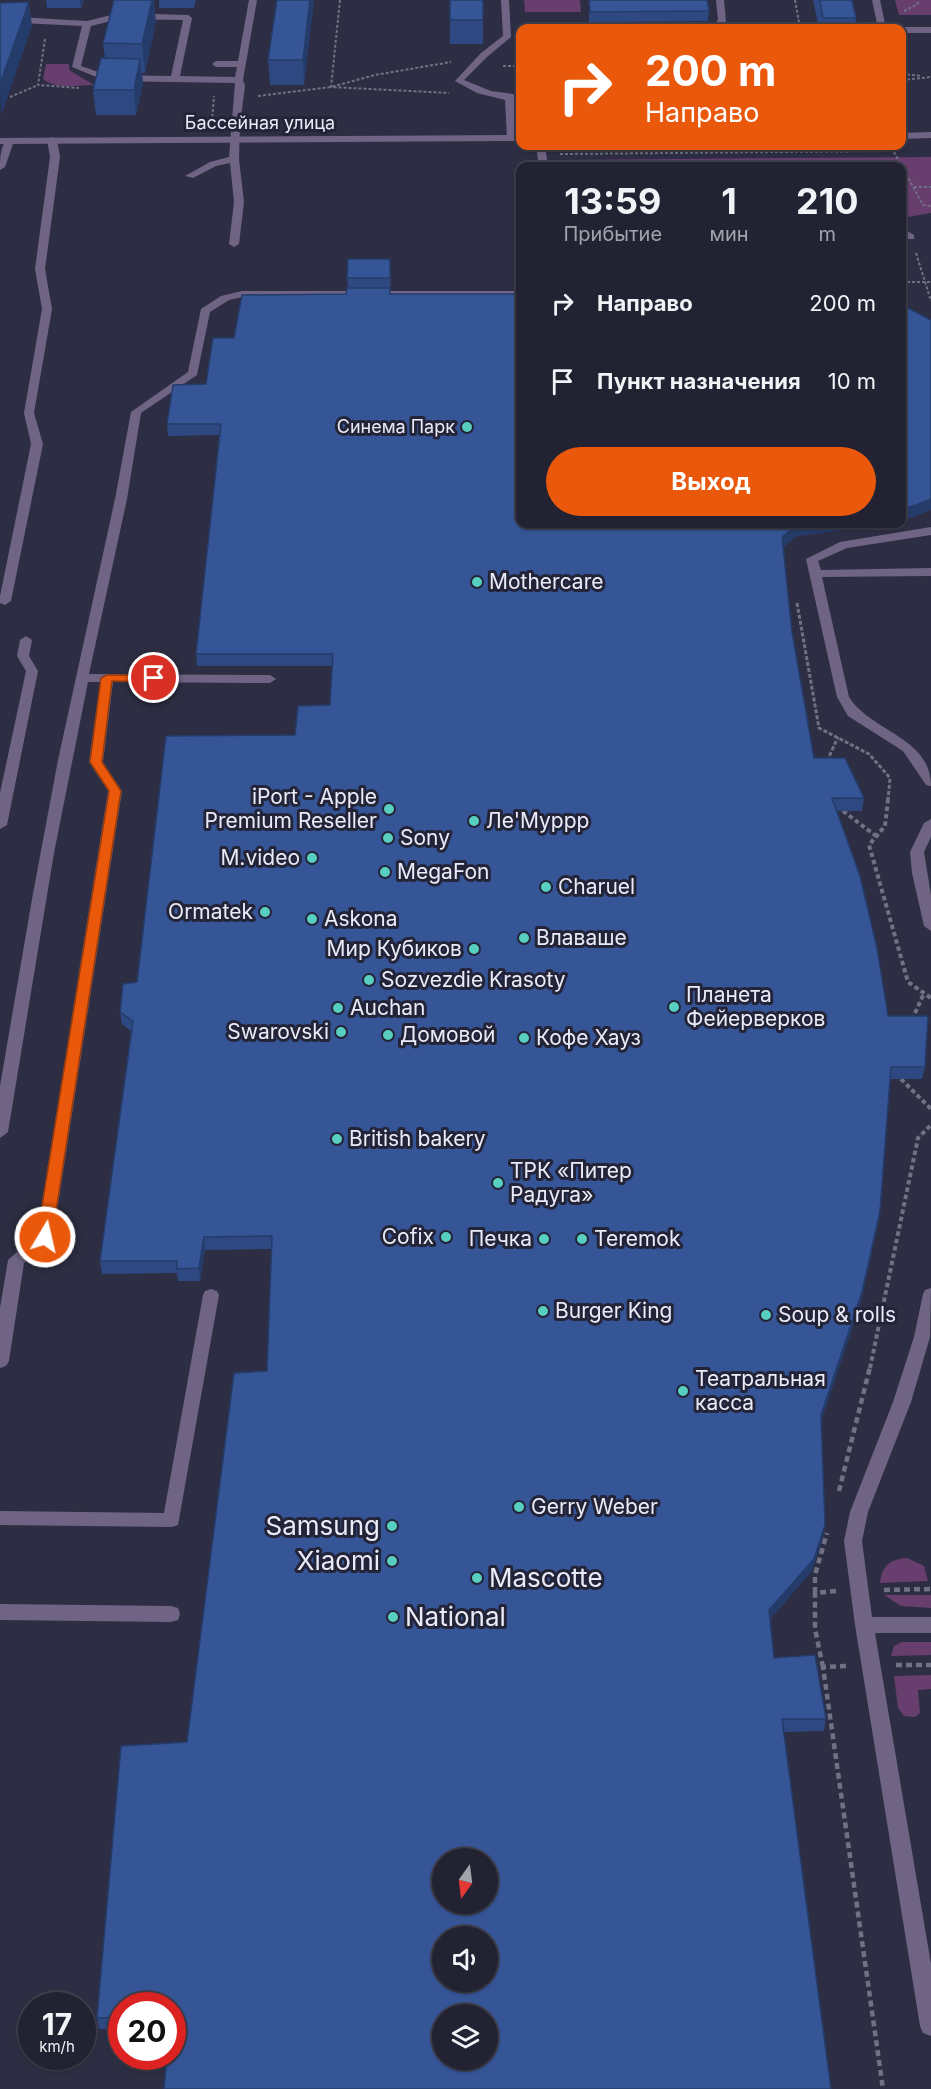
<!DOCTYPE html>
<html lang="ru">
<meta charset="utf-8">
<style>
body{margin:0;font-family:Inter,sans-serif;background:#2a2a3a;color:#f1f3f6;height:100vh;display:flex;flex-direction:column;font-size:22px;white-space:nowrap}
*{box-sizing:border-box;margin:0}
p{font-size:20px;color:#a2a4ac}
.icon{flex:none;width:33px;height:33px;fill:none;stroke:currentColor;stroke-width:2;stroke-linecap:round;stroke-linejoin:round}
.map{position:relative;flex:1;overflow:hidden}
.side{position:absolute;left:516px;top:162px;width:390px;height:366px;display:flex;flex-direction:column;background:#222232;border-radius:12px;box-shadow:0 2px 4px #0004,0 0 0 2px #3f3f4d}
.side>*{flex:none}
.hud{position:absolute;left:516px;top:24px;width:390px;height:126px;border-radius:12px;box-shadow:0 2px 4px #0004,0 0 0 2px #3f3f4d;background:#ea580c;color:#fff;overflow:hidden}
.needle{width:39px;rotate:194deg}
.tools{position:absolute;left:432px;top:1848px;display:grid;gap:12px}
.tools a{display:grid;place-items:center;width:66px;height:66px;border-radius:50%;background:#222232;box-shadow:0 2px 4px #0004,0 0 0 2px #3f3f4d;font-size:30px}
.speed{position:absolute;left:18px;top:1992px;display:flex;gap:12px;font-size:30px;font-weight:700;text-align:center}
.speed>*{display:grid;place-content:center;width:78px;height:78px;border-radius:50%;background:#222232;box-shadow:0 2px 4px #0004,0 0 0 2px #3f3f4d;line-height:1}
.speed small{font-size:15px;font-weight:400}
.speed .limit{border:9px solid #d22;background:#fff;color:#111}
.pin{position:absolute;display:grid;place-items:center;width:51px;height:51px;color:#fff;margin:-26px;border:3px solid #fff;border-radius:50%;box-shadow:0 2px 6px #0007}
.me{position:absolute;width:66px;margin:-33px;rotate:9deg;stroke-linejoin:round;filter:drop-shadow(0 0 4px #0008)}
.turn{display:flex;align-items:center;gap:21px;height:126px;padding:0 30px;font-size:27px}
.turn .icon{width:78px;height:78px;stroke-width:2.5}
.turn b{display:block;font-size:42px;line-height:51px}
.eta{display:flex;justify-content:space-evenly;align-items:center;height:102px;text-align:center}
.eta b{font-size:36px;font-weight:700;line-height:42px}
.action{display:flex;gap:12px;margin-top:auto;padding:12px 30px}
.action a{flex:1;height:69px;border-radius:36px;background:#ea580c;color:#fff;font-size:24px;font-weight:700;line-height:69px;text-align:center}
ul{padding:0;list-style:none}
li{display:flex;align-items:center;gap:18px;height:78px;padding:0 30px}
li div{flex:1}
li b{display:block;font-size:22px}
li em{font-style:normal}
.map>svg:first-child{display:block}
</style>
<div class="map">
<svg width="931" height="2089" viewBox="0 0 931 2089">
<rect width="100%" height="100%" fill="#2d2e43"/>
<path fill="#673e6d" d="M 524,0 L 580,0 L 581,12 L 525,12 Z
M 895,0 L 931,0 L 931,15 L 899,15 Z
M 46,64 L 69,64 L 69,70 L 94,85 C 78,85 56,90 43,79 Z
M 931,157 L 931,213 L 902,218 L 902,166 L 559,166 L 558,160 Z
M 907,1558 L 924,1566 L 928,1581 L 880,1583 C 882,1566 890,1559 907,1558 Z
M 884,1595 L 931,1595 L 931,1608 L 901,1606 Z
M 902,1642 L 931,1642 L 931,1655 L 891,1656 L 894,1646 Z
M 931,1675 L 931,1689 L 918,1690 L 920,1713 L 915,1717 L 904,1716 L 898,1708 L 894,1676 Z"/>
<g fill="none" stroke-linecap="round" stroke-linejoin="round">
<path stroke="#707184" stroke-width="2" stroke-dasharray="3 2" stroke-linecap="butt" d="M 340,0 L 331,87 L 449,93
M 795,0 L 800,28
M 904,11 L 918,4 L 917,0
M 45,39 L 38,85 L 79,88
M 503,66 L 520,66
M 902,74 L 922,76
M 902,80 L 931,77
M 258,96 L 331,87 L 375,75 L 451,62
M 10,97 L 38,85
M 212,122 L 214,96
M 894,152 L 923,205 L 931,206
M 560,154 L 891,151
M 914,187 L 931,187
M 916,253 L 931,301
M 902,282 L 931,282"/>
<path stroke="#707184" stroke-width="3" stroke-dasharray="4 2" stroke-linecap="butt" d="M 797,603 L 819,728 L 869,754 L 890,778 L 888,800
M 827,761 L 838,737"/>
<path stroke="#707184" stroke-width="4" stroke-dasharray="4.5 3" stroke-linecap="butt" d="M 888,799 L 885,826 L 869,845 L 908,982 L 931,998
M 843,811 L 876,836
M 912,1020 L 924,993
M 901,1079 L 931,1109
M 870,1368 L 918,1138 L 931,1125"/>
<path stroke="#707184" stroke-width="4.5" stroke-dasharray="6 4" stroke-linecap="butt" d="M 839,1491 L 870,1367
M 884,1590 L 931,1589
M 815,1593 L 815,1575 L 827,1533
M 896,1665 L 931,1665
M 846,1666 L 823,1667 L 883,2089
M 823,1667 L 815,1629 L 815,1593 L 836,1591"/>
<path fill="#706484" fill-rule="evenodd" d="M 249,0 L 257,0 L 243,80 L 245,86 L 240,125 L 239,159 L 244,202 L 239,244 L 234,247 L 229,244 L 234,202 L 230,163 L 216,166 L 193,178 L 185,176 L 210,162 L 229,157 L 235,83 L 106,81 L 72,67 L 82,26 L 0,22 L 0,16 L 87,21 L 119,13 L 188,15 L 192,18 L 180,76 L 235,77 L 237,67 L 216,67 L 212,64 L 216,61 L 238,61 ZM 119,19 L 183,20 L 171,76 L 107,75 L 81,66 L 91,26 Z
M 501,0 L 509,0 L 511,37 L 487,57 L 464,80 L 491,91 L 520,95 L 520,101 L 514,100 L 517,138 L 512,141 L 507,138 L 505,100 L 477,93 L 455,81 L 481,53 L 503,36 Z
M 716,0 L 724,0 L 726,21 L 720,27 L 621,28 L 625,25 L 715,23 L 718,20 Z
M 872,0 L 880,0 L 886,28 L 878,28 Z
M 902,27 L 931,27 L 931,33 L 902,33 L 902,28 L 899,28 Z
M 52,137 L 57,140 L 60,157 L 45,269 L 52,309 L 34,413 L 43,444 L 11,601 L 5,605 L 0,603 L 0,596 L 31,444 L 24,413 L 42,309 L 35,269 L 50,157 L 47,140 Z
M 9,138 L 14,141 L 5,167 L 0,170 C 0,159 0,144 9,138 Z
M 536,146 L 545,146 L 548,166 L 539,166 Z
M 902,228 L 914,235 L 914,239 L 908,239 L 902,235 Z
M 242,291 L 520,291 L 520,297 L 242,297 L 229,300 L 210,312 L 197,375 L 141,413 L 127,499 L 89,674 L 270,675 L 276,679 L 270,683 L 113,682 L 103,762 L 122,791 L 53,1237 L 24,1263 L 9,1361 L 6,1366 L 0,1368 L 0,1308 L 8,1260 L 37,1234 L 108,791 L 89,762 L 100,682 L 88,682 L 54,853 L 8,1132 L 0,1138 L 0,1086 L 32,899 L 58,760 L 115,499 L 131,412 L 188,372 L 201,309 L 221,296 Z
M 931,527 L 931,535 L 847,548 L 818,561 L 821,570 L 931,568 L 931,576 L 822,577 L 849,697 C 871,732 931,737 931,786 L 926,785 L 903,751 L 848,716 L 837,697 L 806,559 L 840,542 Z
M 26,636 L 32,640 L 29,656 L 38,671 L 7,825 L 0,829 L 0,793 L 26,671 L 17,656 L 20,640 Z
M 931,819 L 931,837 L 924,852 L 931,895 L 931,931 L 924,926 L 912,873 L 910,852 L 924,823 Z
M 931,1288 L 930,1337 L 911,1402 L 868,1512 L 862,1541 L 872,1617 L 931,1617 L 931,1633 L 875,1633 L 931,1964 L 931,2036 L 923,2033 L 920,2026 L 855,1625 L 844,1541 L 850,1512 L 893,1402 L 914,1337 L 923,1294 L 925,1290 Z
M 211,1289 L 217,1291 L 219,1295 L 178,1525 L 172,1527 L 0,1525 L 0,1511 L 164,1513 L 203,1295 L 205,1291 Z
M 0,1604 L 171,1606 L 178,1608 L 180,1614 L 178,1620 L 171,1622 L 0,1620 Z"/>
<path fill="#706484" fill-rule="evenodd" d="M 931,132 L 931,138 L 902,139 L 902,133 Z
M 520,135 L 520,141 L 0,144 L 0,138 Z"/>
</g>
<path fill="#2e4982" d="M 46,0 L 84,0 L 81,8 L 47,8 Z
M 159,0 L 196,0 L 194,8 L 159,8 Z
M 277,0 L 314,0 L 304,85 L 270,85 L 268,60 Z
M 450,0 L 483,0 L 483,44 L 450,44 Z
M 589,0 L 707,0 L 709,11 L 708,21 L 589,22 Z
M 813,0 L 852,0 L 856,18 L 855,28 L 819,28 Z
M 156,22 L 145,73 L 142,73 L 143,84 L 136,115 L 96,115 L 93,90 L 105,58 L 103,43 Z
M 391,270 L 390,294 L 520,524 L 890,524 L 797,536 L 783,547 L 792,632 L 814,758 L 864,798 L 862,811 L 836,811 L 888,1016 L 925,1067 L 922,1079 L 890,1079 L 878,1224 L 860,1305 L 821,1421 L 823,1537 L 812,1571 L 770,1619 L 774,1658 L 826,1719 L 824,1731 L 784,1732 L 172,2006 L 122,2006 L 122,2029 L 99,2029 L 97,2018 L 187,1742 L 267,1371 L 272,1249 L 205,1250 L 200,1281 L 178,1281 L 177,1273 L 102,1274 L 100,1261 L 131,1031 L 122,1024 L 120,1012 L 137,982 L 295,735 L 330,705 L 332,666 L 197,666 L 196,654 L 220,435 L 168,436 L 167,424 L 206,384 L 234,338 L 346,294 L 348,288 L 347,278 Z"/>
<path fill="#253c6a" d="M 80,0 L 84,0 L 81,8 Z
M 152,0 L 154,0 L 156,22 L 145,73 L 142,44 Z
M 310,0 L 314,0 L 304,85 L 303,60 Z
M 29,2 L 32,26 L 1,116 L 0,84 Z
M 140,59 L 143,84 L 136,115 L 134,90 Z
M 931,499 L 931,510 L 914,517 L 902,520 L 902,509 Z
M 798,524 L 890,524 L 797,536 L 781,549 L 782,537 Z
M 880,1211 L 860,1305 L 819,1427 L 821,1415 Z
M 204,1237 L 205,1250 L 200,1281 L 199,1268 Z
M 825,1525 L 823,1537 L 812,1571 L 767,1622 L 769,1610 Z"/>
<path fill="#355597" stroke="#253c6a" stroke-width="1.5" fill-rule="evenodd" d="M 114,0 L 152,0 L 142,44 L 103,43 Z
M 277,0 L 310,0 L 303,60 L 268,60 Z
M 450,0 L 483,0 L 483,20 L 450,20 Z
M 589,0 L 707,0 L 709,11 L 590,12 Z
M 820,0 L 852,0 L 856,18 L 823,18 Z
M 29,2 L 0,84 L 0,3 Z
M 101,58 L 140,59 L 134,90 L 93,90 Z
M 348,259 L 390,259 L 390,278 L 347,278 Z
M 347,288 L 390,288 L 390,294 L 520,294 L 520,524 L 806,524 L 798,524 L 782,537 L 792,632 L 814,758 L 845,758 L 864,798 L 832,798 L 860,876 L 877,948 L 888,1016 L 928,1016 L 925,1067 L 891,1067 L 880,1211 L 862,1292 L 821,1415 L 825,1525 L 814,1559 L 769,1610 L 774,1658 L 815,1655 L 826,1719 L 782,1719 L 831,2089 L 164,2089 L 167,2056 L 172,2056 L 172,2006 L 122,2006 L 122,2017 L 97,2018 L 121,1746 L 187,1742 L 234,1373 L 267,1371 L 272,1236 L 204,1237 L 199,1268 L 177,1269 L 177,1261 L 100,1261 L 133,1021 L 120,1012 L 123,984 L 137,982 L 166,736 L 295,735 L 298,706 L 330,705 L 333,654 L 196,654 L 221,424 L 167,424 L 173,385 L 206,384 L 213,338 L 234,338 L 242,295 L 346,294 ZM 442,1858 L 488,1858 L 488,1904 L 442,1904 ZM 442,1936 L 488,1936 L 488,1982 L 442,1982 ZM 442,2014 L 488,2014 L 488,2060 L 442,2060 Z
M 902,305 L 931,320 L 931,499 L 916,505 L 902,509 Z"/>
<path fill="#ea580c" stroke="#983908" stroke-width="1.5" d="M 107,675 L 154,675 L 159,678 L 154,682 L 112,681 L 102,762 L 121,791 L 52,1237 L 45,1242 L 37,1237 L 109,791 L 90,762 L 101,678 Z"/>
<g fill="#58cec0" stroke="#242438" stroke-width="2">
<circle cx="467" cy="427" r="6"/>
<circle cx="477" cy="582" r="6"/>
<circle cx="389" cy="809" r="6"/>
<circle cx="474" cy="821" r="6"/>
<circle cx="388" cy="838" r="6"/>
<circle cx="312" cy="858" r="6"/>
<circle cx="385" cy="872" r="6"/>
<circle cx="546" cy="887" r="6"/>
<circle cx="265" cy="912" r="6"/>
<circle cx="312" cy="919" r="6"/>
<circle cx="524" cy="938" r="6"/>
<circle cx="474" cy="949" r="6"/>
<circle cx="369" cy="980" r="6"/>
<circle cx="674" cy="1007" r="6"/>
<circle cx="338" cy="1008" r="6"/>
<circle cx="341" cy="1032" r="6"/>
<circle cx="388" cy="1035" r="6"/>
<circle cx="524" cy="1038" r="6"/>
<circle cx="337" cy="1139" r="6"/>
<circle cx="498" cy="1183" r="6"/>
<circle cx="446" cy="1237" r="6"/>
<circle cx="544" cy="1239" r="6"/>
<circle cx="582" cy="1239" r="6"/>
<circle cx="543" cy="1311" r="6"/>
<circle cx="766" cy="1315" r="6"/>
<circle cx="683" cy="1391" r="6"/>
<circle cx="519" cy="1507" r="6"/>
<circle cx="392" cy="1526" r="6"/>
<circle cx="392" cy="1561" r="6"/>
<circle cx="477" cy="1578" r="6"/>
<circle cx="393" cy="1617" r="6"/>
</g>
<g text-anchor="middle" stroke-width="6" stroke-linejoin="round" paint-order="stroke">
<g font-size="18" fill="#eaebf9" stroke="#242438">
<text x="260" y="129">Бассейная улица</text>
</g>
<g font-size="18" fill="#eaebf9" stroke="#242438" text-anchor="end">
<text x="455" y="433">Синема Парк</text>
</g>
<g font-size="21" fill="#eaebf9" stroke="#242438" text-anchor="start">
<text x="489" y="589">Mothercare</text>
<text x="377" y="804" text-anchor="end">iPort - Apple<tspan x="377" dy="24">Premium Reseller</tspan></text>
<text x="486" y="828">Ле'Муррр</text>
<text x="400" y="845">Sony</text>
<text x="300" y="865" text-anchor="end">M.video</text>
<text x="397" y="879">MegaFon</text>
<text x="558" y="894">Charuel</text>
<text x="253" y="919" text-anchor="end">Ormatek</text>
<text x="324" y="926">Askona</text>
<text x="536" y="945">Влаваше</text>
<text x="462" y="956" text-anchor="end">Мир Кубиков</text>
<text x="381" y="987">Sozvezdie Krasoty</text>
<text x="686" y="1002">Планета<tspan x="686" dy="24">Фейерверков</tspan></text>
<text x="350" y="1015">Auchan</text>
<text x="329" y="1039" text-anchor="end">Swarovski</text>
<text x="400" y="1042">Домовой</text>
<text x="536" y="1045">Кофе Хауз</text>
<text x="349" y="1146">British bakery</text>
<text x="510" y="1178">ТРК «Питер<tspan x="510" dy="24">Радуга»</tspan></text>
<text x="434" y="1244" text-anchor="end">Cofix</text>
<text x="532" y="1246" text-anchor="end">Печка</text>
<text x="594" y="1246">Teremok</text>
<text x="555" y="1318">Burger King</text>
<text x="778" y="1322">Soup &amp; rolls</text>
<text x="695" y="1386">Театральная<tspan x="695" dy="24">касса</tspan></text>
<text x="531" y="1514">Gerry Weber</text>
</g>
<g font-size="26" fill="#eaebf9" stroke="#242438" text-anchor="end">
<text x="380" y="1535">Samsung</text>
<text x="380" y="1570">Xiaomi</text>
<text x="489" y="1587" text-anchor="start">Mascotte</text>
<text x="405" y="1626" text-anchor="start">National</text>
</g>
</g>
</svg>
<div class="tools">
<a><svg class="needle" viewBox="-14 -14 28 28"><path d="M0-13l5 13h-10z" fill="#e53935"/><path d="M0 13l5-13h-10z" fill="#a2a4ac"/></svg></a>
<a><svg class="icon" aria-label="sound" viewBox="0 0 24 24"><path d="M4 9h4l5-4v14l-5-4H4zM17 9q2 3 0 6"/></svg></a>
<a><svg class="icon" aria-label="layers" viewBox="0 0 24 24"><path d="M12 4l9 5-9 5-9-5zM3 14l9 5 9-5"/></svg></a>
</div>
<div class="speed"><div>17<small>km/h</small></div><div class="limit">20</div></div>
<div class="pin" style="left:154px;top:678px;background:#d93025"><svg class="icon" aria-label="arrive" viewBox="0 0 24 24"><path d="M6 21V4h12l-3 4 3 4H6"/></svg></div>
<svg class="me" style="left:45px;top:1237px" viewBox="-20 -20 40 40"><circle r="17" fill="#ea580c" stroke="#fff" stroke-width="3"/><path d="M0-11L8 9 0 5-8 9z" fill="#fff"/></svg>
<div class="hud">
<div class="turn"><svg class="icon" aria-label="right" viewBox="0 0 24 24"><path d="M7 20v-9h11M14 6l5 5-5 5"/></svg><div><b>200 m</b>Направо</div></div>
</div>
<section class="side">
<div class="eta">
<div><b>13:59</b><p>Прибытие</p></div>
<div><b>1</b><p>мин</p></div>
<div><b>210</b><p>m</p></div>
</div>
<ul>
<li><svg class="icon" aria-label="right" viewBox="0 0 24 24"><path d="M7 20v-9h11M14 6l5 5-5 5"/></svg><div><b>Направо</b></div><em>200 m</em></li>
<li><svg class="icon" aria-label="arrive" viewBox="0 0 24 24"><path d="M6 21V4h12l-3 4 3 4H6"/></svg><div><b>Пункт назначения</b></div><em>10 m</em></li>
</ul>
<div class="action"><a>Выход</a></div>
</section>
</div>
